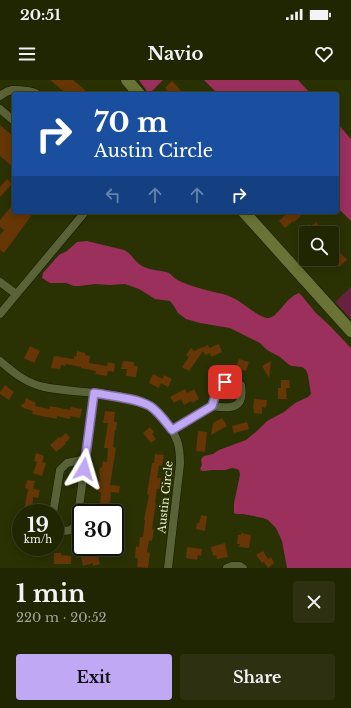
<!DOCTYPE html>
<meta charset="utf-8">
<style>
body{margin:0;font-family:"Libre Baskerville",serif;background:#2d3111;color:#f1f3f6;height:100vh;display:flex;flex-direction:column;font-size:15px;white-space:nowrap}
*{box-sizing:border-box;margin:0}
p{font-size:13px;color:#a2a599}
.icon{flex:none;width:22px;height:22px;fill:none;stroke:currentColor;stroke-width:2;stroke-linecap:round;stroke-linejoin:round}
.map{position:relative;height:488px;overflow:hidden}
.sheet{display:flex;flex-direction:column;background:#202502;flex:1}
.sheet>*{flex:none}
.guide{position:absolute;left:12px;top:12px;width:327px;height:122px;border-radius:4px;box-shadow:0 2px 10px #0003,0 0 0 1px #3d4224;background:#1a4fa0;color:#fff;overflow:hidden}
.controls{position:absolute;left:299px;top:146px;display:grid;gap:8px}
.controls a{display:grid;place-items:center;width:40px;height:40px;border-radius:4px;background:#202502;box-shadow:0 2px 10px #0003,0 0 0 1px #3d4224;font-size:20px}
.speed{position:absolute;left:12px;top:424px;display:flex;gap:8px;font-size:20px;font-weight:700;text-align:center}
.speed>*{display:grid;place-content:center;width:52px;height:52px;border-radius:50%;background:#202502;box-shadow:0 2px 10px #0003,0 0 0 1px #3d4224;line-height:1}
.speed small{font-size:10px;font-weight:400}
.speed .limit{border:2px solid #111;border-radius:6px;background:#fff;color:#111}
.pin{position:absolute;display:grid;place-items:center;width:34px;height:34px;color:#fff;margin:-17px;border-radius:8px;box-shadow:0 2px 6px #0006}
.me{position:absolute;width:44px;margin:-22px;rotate:7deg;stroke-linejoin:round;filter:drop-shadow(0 0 3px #0008)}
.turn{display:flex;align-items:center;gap:14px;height:84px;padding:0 16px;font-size:18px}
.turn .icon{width:52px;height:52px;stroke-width:2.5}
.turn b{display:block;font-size:28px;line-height:34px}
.lanes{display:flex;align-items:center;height:38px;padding:0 16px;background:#0003;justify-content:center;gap:20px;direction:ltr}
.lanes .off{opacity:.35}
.round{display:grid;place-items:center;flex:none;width:42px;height:42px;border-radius:4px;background:#2d3111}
.headline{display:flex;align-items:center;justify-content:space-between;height:68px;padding:0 16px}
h1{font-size:24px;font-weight:800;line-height:30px}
.button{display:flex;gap:8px;margin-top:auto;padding:8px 16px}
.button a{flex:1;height:46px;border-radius:4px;background:#c0a8f4;color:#111;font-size:16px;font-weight:800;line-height:46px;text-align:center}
.button a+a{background:#2d3111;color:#f1f3f6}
.status{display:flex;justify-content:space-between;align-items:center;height:28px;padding:0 20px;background:#202502;direction:ltr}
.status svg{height:11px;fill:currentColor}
header{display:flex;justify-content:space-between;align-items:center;height:52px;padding:0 16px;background:#202502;font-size:18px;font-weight:800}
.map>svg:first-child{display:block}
</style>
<div class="status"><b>20:51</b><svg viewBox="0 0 49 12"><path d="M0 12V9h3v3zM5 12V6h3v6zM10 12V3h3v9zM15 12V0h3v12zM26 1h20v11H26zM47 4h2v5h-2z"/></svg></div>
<header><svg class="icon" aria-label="menu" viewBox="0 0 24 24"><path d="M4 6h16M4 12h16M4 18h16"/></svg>Navio<svg class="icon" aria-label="heart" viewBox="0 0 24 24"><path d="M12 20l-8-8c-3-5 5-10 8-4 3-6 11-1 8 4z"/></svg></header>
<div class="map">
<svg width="351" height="488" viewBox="0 0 351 488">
<rect width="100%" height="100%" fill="#2a3103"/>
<path fill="#66223e" d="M 351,207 L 351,239 L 335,222 Z"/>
<path fill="#9b305d" d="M 139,0 L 163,0 L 149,14 Z
M 204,0 L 298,0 L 311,14 L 218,14 Z
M 337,43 L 351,59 L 351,141 L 337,127 Z
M 87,161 L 124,170 C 132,174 135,182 142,186 C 151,191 161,190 169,193 C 172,195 174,198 176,199 C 182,203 192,206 199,208 C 213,213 224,212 237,220 C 244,224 261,239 269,238 C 278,237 286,217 299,213 L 302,216 L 315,232 L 329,245 L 351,268 L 351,488 L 287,488 L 282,461 L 276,448 L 268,440 L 263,438 L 243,434 L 236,434 L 234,433 L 234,423 L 240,395 L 239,390 L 237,389 L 232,388 L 225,390 L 212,390 L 204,391 L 202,391 L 200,389 L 202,385 L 201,380 L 202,378 L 204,376 L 213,374 L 219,370 L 246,360 L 257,351 L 267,341 L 284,332 L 295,323 L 308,317 L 311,314 L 308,295 L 306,290 L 302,287 L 292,286 L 288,284 L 280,277 L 267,270 L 260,263 L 230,248 L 200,243 L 186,239 L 178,233 L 174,226 L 170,221 L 155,219 L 139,209 L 125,204 L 110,205 L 95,204 L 79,206 L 74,206 L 66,203 L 50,203 L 42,198 L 43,193 L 59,175 L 67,171 L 77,162 Z"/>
<path fill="#663606" d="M 50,0 L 73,0 L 90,14 L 67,14 Z
M 172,1 L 184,14 L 170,14 L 165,8 Z
M 0,45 L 14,57 L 14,88 L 0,76 Z
M 7,99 L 12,104 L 0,117 L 0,107 Z
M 14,123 L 14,132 L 34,132 L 4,173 L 0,170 L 0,155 L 4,150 L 0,147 L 0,140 Z
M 282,132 L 297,132 L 301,136 L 294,142 L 293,141 L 285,148 L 279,141 L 285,135 Z
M 316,142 L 322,148 L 317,153 L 300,153 L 309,144 L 311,146 Z
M 336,168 L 347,180 L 339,187 L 332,179 L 332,172 Z
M 219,264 L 222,272 L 211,277 L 210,273 L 205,275 L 203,271 L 189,291 L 182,287 L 189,277 L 186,275 L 191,268 L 194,271 L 208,265 L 209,268 Z
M 30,266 L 40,271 L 34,283 L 24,278 Z
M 77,271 L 85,273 L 85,275 L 90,276 L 89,283 L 107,286 L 108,282 L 115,284 L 114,292 L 108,291 L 107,296 L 95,294 L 96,291 L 81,288 L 81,287 L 66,284 L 65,286 L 61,285 L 60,289 L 51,288 L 54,276 L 74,279 L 74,276 L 76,277 Z
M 239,279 L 249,282 L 246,291 L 236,288 Z
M 123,281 L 134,282 L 134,286 L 138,286 L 136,297 L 126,296 L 127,289 L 121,289 Z
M 271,281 L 269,298 L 262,286 Z
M 153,294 L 163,299 L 164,295 L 172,299 L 168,307 L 161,303 L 159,308 L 149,303 Z
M 281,300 L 289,300 L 290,308 L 281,308 Z
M 5,305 L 14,312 L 9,320 L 0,314 L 0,312 Z
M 278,308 L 286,308 L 287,319 L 278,319 Z
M 185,309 L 187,313 L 194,309 L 199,319 L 192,323 L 191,321 L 184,325 L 181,319 L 174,323 L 170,317 Z
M 26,318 L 36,323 L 35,326 L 49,329 L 50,326 L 70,330 L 71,327 L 82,329 L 80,338 L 70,336 L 70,339 L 57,336 L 57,339 L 32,334 L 33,331 L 21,327 L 22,324 L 24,324 Z
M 254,319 L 267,320 L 266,328 L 262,327 L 262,334 L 254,333 L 254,329 L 253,329 Z
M 105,331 L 115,332 L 114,342 L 117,342 L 116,350 L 115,350 L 113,367 L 116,368 L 110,405 L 120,406 L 119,413 L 111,412 L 109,433 L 99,433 L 101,415 L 101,412 L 98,412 L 100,394 L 99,394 L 100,387 L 102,388 L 103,381 L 107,382 L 108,368 L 104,368 L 108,343 L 103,343 Z
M 222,338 L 227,346 L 211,355 L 213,343 Z
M 247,342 L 249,349 L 234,353 L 232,346 Z
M 150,347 L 154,352 L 152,354 L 156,359 L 151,363 L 143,353 Z
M 198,351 L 207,352 L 205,372 L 196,371 Z
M 66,353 L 70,358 L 65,363 L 66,364 L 56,372 L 50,365 L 59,357 L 60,358 Z
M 36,373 L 44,376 L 42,382 L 46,383 L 42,396 L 33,393 L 37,382 L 34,381 Z
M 155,374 L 164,375 L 162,386 L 159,385 L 157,398 L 161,398 L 160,409 L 157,409 L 155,423 L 156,423 L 152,449 L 154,449 L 152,461 L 149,460 L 147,472 L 150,473 L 148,488 L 137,487 L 138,478 L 135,478 L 136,466 L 139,467 L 140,457 L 143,457 L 145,440 L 144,440 L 149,415 L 147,414 L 149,402 L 152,383 L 154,383 Z
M 27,400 L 35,401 L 33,409 L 40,410 L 38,418 L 33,417 L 32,433 L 24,433 L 24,426 L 25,426 L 28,409 L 25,408 Z
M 201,435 L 207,436 L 205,451 L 196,449 L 197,443 L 199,443 Z
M 241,453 L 251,455 L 249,468 L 239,467 L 240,464 L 237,464 L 238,455 L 241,455 Z
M 225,463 L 228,477 L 217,479 L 216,475 L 213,476 L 211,467 Z
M 33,467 L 48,467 L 38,474 Z
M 187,467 L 202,469 L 201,476 L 198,475 L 197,480 L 186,478 Z
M 263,471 L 268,479 L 271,477 L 274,483 L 268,488 L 264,482 L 262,483 L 256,475 Z
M 97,472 L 100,484 L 93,486 L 93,483 L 83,486 L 81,477 L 88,476 L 87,474 Z
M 54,473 L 61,473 L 61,475 L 71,476 L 71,484 L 54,484 Z"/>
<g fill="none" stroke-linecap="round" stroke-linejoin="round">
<g stroke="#131800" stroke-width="9">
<path id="minor" d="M 0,16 C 4,13 7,11 12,10 C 18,10 32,10 37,14
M 0,29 L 14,41
M 0,202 L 16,214
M 0,234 L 85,132
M 0,281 C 14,293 26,303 44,307 C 78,314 117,310 149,326 C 155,329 162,337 166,342 C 178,358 180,365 180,384 L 168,488
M 172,350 L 212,326 C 231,329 245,329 241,305 L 233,302 L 225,302 L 217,310 L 212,326
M 53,433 L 60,390 L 67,383 L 86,379
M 55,445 L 56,447 L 64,451 L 71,450 L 77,443 L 94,313
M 227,488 L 232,486 L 240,486 L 243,488"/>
</g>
<g stroke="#131800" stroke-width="13">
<path id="secondary" d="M 127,0 L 139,14
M 244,132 L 351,251"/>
</g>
<use href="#minor" stroke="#5a6337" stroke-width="8"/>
<use href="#secondary" stroke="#687335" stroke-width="12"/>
</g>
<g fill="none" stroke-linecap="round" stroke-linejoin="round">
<g stroke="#7d6d9f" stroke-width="10">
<path id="route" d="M 84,389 L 94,313 C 111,316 136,318 150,326 C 159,332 165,341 172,350 L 212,326 L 217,310 L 225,302"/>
</g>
<use href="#route" stroke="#c0a8f4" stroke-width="7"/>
</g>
<g text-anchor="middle" stroke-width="3.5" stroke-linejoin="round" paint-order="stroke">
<g font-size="11" fill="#e7edd4" stroke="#2a3103">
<text transform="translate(165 417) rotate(-84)" y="4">Austin Circle</text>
</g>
</g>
</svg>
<div class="controls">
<a><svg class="icon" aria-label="search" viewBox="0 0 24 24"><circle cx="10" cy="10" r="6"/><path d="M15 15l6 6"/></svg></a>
</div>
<div class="speed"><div>19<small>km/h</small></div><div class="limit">30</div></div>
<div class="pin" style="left:225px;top:302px;background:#d93025"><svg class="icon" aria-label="arrive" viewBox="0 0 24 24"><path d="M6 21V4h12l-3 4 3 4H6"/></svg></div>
<svg class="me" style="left:84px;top:389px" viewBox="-20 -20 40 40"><path d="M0-17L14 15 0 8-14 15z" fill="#c0a8f4" stroke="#fff" stroke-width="4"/></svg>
<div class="guide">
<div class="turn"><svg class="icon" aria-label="right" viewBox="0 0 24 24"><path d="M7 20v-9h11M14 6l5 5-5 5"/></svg><div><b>70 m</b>Austin Circle</div></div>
<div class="lanes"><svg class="icon off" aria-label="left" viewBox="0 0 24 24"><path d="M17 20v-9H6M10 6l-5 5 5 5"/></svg><svg class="icon off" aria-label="ahead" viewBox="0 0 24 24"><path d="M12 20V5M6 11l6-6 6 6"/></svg><svg class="icon off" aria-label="ahead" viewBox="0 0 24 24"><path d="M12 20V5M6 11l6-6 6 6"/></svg><svg class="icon" aria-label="right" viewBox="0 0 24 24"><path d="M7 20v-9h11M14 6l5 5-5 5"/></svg></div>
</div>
</div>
<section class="sheet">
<div class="headline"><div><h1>1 min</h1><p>220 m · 20:52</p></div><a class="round"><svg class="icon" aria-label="close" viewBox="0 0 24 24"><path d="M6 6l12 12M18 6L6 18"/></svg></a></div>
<div class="button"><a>Exit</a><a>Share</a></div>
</section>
